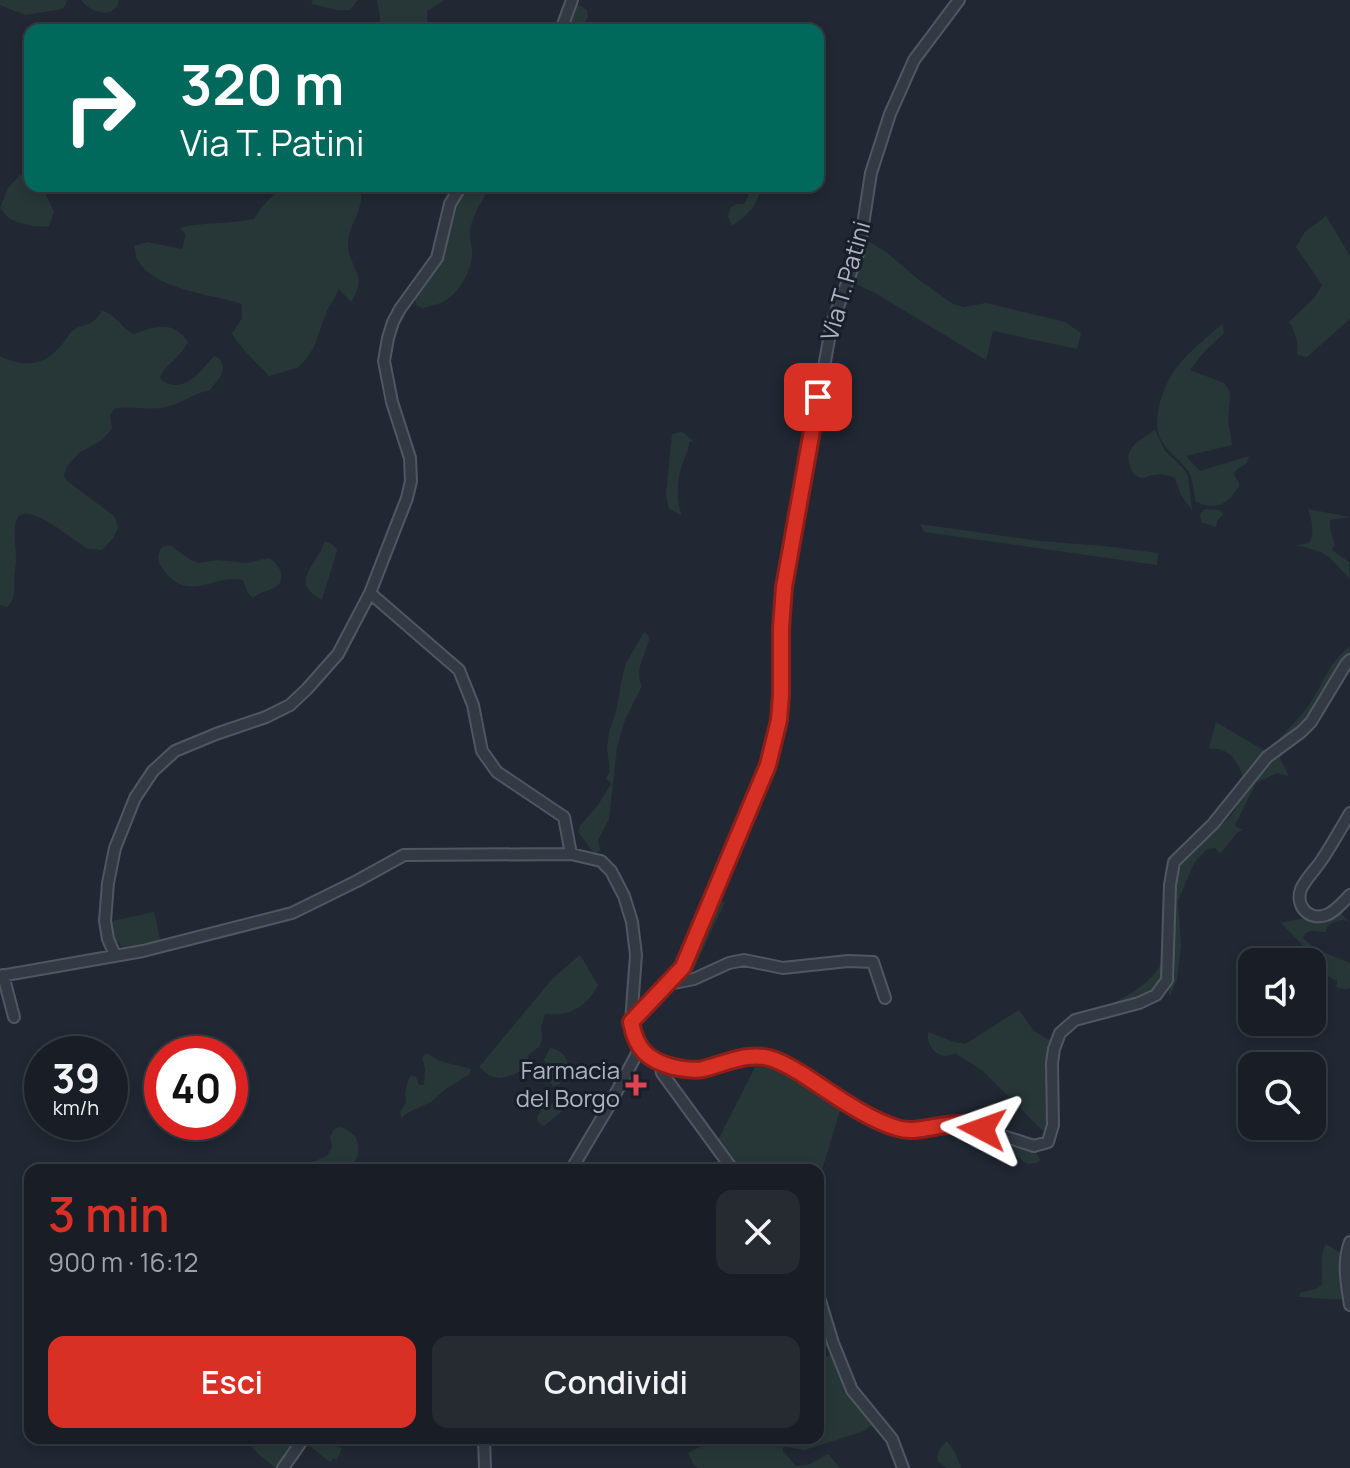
<!DOCTYPE html>
<html lang="it">
<meta charset="utf-8">
<style>
body{margin:0;font-family:Manrope,sans-serif;background:#262b32;color:#f1f3f6;height:100vh;display:flex;flex-direction:column;font-size:30px;white-space:nowrap}
*{box-sizing:border-box;margin:0}
p{font-size:26px;color:#9fa2a7}
.icon{flex:none;width:44px;height:44px;fill:none;stroke:currentColor;stroke-width:2;stroke-linecap:round;stroke-linejoin:round}
.map{position:relative;flex:1;overflow:hidden}
.side{position:absolute;left:24px;top:1164px;width:800px;height:280px;display:flex;flex-direction:column;background:#191e26;border-radius:16px;box-shadow:0 4px 12px #0003,0 0 0 2px #373c43}
.side>*{flex:none}
.hud{position:absolute;left:24px;top:24px;width:800px;height:168px;border-radius:16px;box-shadow:0 4px 12px #0003,0 0 0 2px #373c43;background:#00695c;color:#fff;overflow:hidden}
.tools{position:absolute;left:1238px;top:948px;display:grid;gap:16px}
.tools a{display:grid;place-items:center;width:88px;height:88px;border-radius:16px;background:#191e26;box-shadow:0 4px 12px #0003,0 0 0 2px #373c43;font-size:40px}
.speed{position:absolute;left:24px;top:1036px;display:flex;gap:16px;font-size:40px;font-weight:700;text-align:center}
.speed>*{display:grid;place-content:center;width:104px;height:104px;border-radius:50%;background:#191e26;box-shadow:0 4px 12px #0003,0 0 0 2px #373c43;line-height:1}
.speed small{font-size:20px;font-weight:400}
.speed .limit{border:12px solid #d22;background:#fff;color:#111}
.pin{position:absolute;display:grid;place-items:center;width:68px;height:68px;color:#fff;margin:-34px;border-radius:16px;box-shadow:0 4px 12px #0006}
.me{position:absolute;width:88px;margin:-44px;rotate:274deg;stroke-linejoin:round;filter:drop-shadow(0 0 6px #0008)}
.turn{display:flex;align-items:center;gap:28px;height:168px;padding:0 24px;font-size:36px}
.turn .icon{width:104px;height:104px;stroke-width:2.5}
.turn b{display:block;font-size:56px;line-height:68px}
.round{display:grid;place-items:center;flex:none;width:84px;height:84px;border-radius:16px;background:#262b32}
.head{display:flex;align-items:center;justify-content:space-between;height:136px;padding:0 24px}
h1{font-size:48px;font-weight:600;line-height:60px;color:#d93025}
.primary-button{display:flex;gap:16px;margin-top:auto;padding:16px 24px}
.primary-button a{flex:1;height:92px;border-radius:16px;background:#d93025;color:#fff;font-size:32px;font-weight:600;line-height:92px;text-align:center}
.primary-button a+a{background:#262b32;color:#f1f3f6}
.map>svg:first-child{display:block}
</style>
<div class="map">
<svg width="1350" height="1468" viewBox="0 0 1350 1468">
<rect width="100%" height="100%" fill="#212833"/>
<path fill="#273738" d="M 0,0 L 67,0 L 65,6 L 62,9 L 25,15 L 0,5 Z
M 81,0 L 119,0 C 116,20 90,13 81,0 Z
M 313,0 L 358,0 L 350,10 L 337,10 L 311,4 Z
M 377,0 L 445,0 L 427,11 L 428,30 L 380,30 L 380,16 Z
M 575,3 L 587,10 L 588,17 L 581,30 L 566,30 Z
M 20,175 L 30,177 L 30,186 L 42,186 L 54,212 L 49,226 C 38,228 19,224 9,218 C 5,215 3,211 0,208 L 8,188 Z
M 282,186 L 361,186 C 361,192 362,199 360,205 C 358,218 348,229 348,242 C 347,269 370,272 351,302 L 339,289 L 327,311 L 314,347 L 306,359 L 297,368 L 269,376 C 256,362 243,351 232,334 L 242,318 L 242,304 C 212,294 153,290 137,259 C 136,258 135,248 134,246 L 147,242 L 182,249 L 186,235 L 180,228 C 204,222 229,224 254,219 L 262,207 Z
M 465,186 L 492,186 C 483,198 475,211 471,225 C 468,235 471,241 472,251 C 473,269 459,295 441,303 C 436,305 428,306 423,308 L 417,305 L 413,296 L 436,265 L 450,211 Z
M 753,186 L 762,186 C 757,206 749,214 732,226 L 728,216 L 731,207 L 738,204 L 744,204 Z
M 1326,216 L 1350,256 L 1350,319 L 1307,357 L 1297,355 C 1299,343 1295,331 1289,322 L 1315,297 L 1322,285 L 1296,247 L 1305,232 Z
M 866,240 L 885,251 L 919,280 L 953,304 L 964,307 L 986,303 L 1065,322 L 1081,333 L 1077,349 L 993,331 L 986,360 L 875,293 L 851,282 Z
M 102,311 C 117,315 119,326 133,334 C 155,327 172,319 188,342 C 179,359 167,363 160,377 L 162,381 C 185,394 200,372 214,356 L 220,359 L 223,367 L 221,376 L 209,391 C 194,392 182,404 166,407 C 149,411 128,405 114,409 L 110,416 L 112,429 L 102,440 L 79,453 L 67,466 L 64,475 L 67,481 L 114,516 L 118,528 L 113,538 L 102,550 C 100,550 91,549 89,549 C 78,545 22,494 16,522 C 13,534 16,547 16,560 C 16,566 14,572 14,578 C 14,590 16,599 7,607 L 0,605 L 0,356 C 22,367 41,367 59,348 C 64,343 67,337 71,332 C 83,322 91,329 102,311 Z
M 1222,324 L 1224,332 L 1223,334 L 1204,352 L 1190,370 L 1224,383 L 1229,390 L 1230,399 L 1228,420 L 1232,445 L 1186,456 L 1200,471 L 1249,456 L 1247,463 L 1236,470 L 1234,474 L 1239,483 L 1239,487 C 1225,506 1218,510 1196,502 C 1193,492 1194,480 1188,471 C 1180,459 1167,452 1160,438 C 1156,428 1157,417 1159,407 C 1168,366 1193,350 1222,324 Z
M 1155,430 L 1165,451 L 1183,468 L 1188,476 L 1192,510 L 1181,495 L 1175,478 C 1166,474 1159,473 1149,476 C 1147,476 1145,478 1143,478 C 1137,478 1135,475 1132,471 C 1120,450 1139,440 1155,430 Z
M 680,432 L 684,433 L 693,441 L 689,442 C 688,454 684,457 681,468 C 677,482 676,502 682,515 L 669,509 L 666,495 L 672,434 Z
M 1205,509 L 1219,510 L 1223,514 L 1217,521 L 1216,527 L 1201,522 L 1200,514 Z
M 1308,509 L 1350,517 L 1330,520 L 1330,529 L 1335,545 L 1332,550 L 1349,562 L 1350,579 L 1330,558 L 1321,552 L 1297,545 L 1309,543 C 1315,533 1312,519 1308,509 Z
M 920,524 L 1040,541 L 1104,546 L 1158,553 L 1157,565 L 924,532 Z
M 324,542 C 331,542 334,545 337,550 L 322,600 C 287,582 319,564 324,542 Z
M 171,545 L 182,554 L 193,561 L 199,563 L 218,560 L 246,563 L 269,558 C 275,562 280,567 281,574 C 284,591 262,589 253,598 L 248,593 L 243,580 C 214,573 190,604 164,571 C 158,563 156,556 162,547 Z
M 644,632 L 648,635 L 649,640 C 645,655 634,671 642,686 L 625,720 L 617,748 L 609,819 L 598,840 L 600,851 L 594,853 L 578,832 L 580,826 L 598,805 L 611,784 L 606,778 L 610,772 L 607,747 L 609,733 L 617,708 L 622,678 L 626,663 Z
M 1350,646 L 1350,654 C 1335,667 1329,684 1318,701 C 1305,721 1288,735 1269,749 C 1283,734 1299,720 1311,702 C 1324,682 1330,661 1350,646 Z
M 1216,722 L 1265,751 L 1243,778 C 1238,761 1230,747 1209,749 Z
M 1286,748 L 1280,758 L 1289,776 L 1277,773 L 1256,783 L 1236,823 L 1235,826 L 1242,830 L 1237,833 L 1220,854 L 1215,848 L 1207,849 L 1194,863 L 1178,901 L 1181,945 L 1177,979 L 1170,996 L 1169,992 L 1175,975 L 1171,903 L 1177,865 L 1231,816 L 1260,771 Z
M 717,900 L 725,902 L 693,971 L 690,977 L 685,977 Z
M 154,912 L 160,940 L 129,947 L 121,946 L 119,942 L 114,941 L 112,921 Z
M 1339,912 L 1350,922 C 1341,918 1335,920 1327,927 L 1326,932 C 1316,933 1309,926 1303,938 C 1317,952 1332,955 1350,963 L 1350,988 L 1345,989 L 1336,987 L 1337,981 L 1318,971 L 1316,959 L 1281,923 C 1287,922 1295,919 1301,919 C 1320,918 1321,927 1339,912 Z
M 580,955 L 598,985 C 587,1006 570,1017 545,1014 L 541,1027 L 542,1040 L 539,1047 L 527,1056 L 529,1059 C 526,1072 512,1076 499,1078 L 490,1076 L 479,1067 L 553,978 Z
M 1165,956 C 1165,969 1164,983 1154,992 C 1143,1002 1101,1011 1085,1016 C 1115,1002 1152,989 1165,956 Z
M 1019,1010 L 1034,1031 L 1049,1040 L 1054,1036 L 1049,1126 L 1046,1132 L 1042,1130 L 983,1071 L 955,1053 C 940,1062 926,1048 928,1032 L 954,1042 L 965,1044 Z
M 550,1048 C 561,1049 569,1058 568,1069 L 561,1074 L 560,1084 L 553,1087 L 549,1078 L 549,1069 L 544,1060 Z
M 425,1054 L 429,1054 L 439,1061 L 471,1069 L 470,1074 L 447,1088 L 431,1102 L 411,1111 L 401,1118 L 400,1112 L 406,1103 C 404,1094 406,1083 411,1075 L 416,1077 L 419,1085 L 424,1085 L 425,1068 L 422,1058 Z
M 755,1067 L 773,1068 L 831,1100 L 833,1098 L 842,1104 L 818,1183 L 818,1170 L 738,1170 L 729,1160 L 717,1142 Z
M 553,1103 L 561,1106 L 561,1112 L 544,1126 L 538,1122 L 537,1117 L 542,1109 Z
M 339,1127 C 363,1133 363,1154 349,1170 L 294,1170 L 327,1156 L 332,1147 L 330,1137 L 334,1129 Z
M 998,1141 L 1036,1152 L 1040,1159 L 1039,1162 L 1029,1164 L 1024,1162 Z
M 1326,1244 L 1342,1254 L 1342,1275 L 1347,1300 L 1299,1297 L 1300,1293 L 1318,1288 L 1322,1284 C 1324,1270 1318,1257 1326,1244 Z
M 836,1353 L 875,1423 L 864,1431 L 805,1450 L 786,1447 L 783,1448 L 783,1451 L 796,1466 L 808,1465 L 828,1454 L 840,1468 L 698,1468 L 694,1465 L 688,1453 L 716,1438 L 818,1438 L 818,1359 Z
M 249,1438 L 299,1438 L 278,1468 L 275,1468 C 266,1459 250,1451 249,1438 Z
M 309,1438 L 337,1438 L 334,1445 L 342,1448 L 337,1460 L 334,1458 L 330,1462 L 306,1443 Z
M 947,1441 L 954,1451 L 961,1467 L 960,1468 L 947,1468 L 938,1462 C 935,1452 941,1448 947,1441 Z"/>
<g fill="none" stroke-linecap="round" stroke-linejoin="round">
<g stroke="#515762" stroke-width="14">
<path id="minor" d="M 561,30 L 572,0
M 370,593 L 459,670 L 473,705 L 482,751 L 497,772 L 564,817 L 571,854
M 1350,813 C 1341,828 1333,843 1323,858 C 1317,868 1306,878 1301,889 C 1295,906 1309,921 1326,915 C 1335,912 1343,902 1350,895
M 115,955 L 108,939 L 105,921 L 108,883 L 115,848 L 135,798 L 153,771 L 175,751 L 216,734 L 266,717 L 290,705 L 307,689 L 338,654 L 370,593 L 407,498 L 411,481 L 410,458 L 392,402 L 384,361 L 388,338 L 393,322 L 400,309 L 437,258 L 450,204 L 461,186
M 3,975 L 14,1017
M 0,976 L 143,951 L 292,913 L 357,881 L 404,855 L 571,854 L 601,861 L 611,871 L 624,896 L 632,922 L 636,955 L 631,1022 L 633,1036 L 640,1048 L 649,1057 L 660,1064 L 682,1069 L 700,1070 L 736,1059 L 755,1057 L 769,1058 L 786,1065 L 874,1119 L 898,1129 L 910,1130 L 960,1124 L 982,1129 L 1034,1146 L 1048,1142 L 1053,1125 L 1052,1063 L 1054,1049 L 1060,1033 L 1075,1020 L 1139,1003 L 1156,995 L 1167,980 L 1170,885 L 1174,862 L 1213,824 L 1267,757 L 1301,732 L 1311,722 L 1346,664 L 1350,660
M 669,984 L 694,979 L 729,963 L 744,960 L 783,968 L 848,961 L 873,962 L 885,998
M 631,1022 L 683,967 L 768,765 L 779,720 L 781,695 L 781,628 L 784,587 L 832,323 L 859,251 L 871,173 L 890,114 L 914,60 L 959,0
M 660,1064 L 662,1073 L 733,1170
M 571,1170 L 609,1106 L 640,1048
M 1350,1242 C 1342,1262 1347,1285 1350,1305
M 818,1294 L 833,1343 L 852,1390 L 892,1439 L 903,1468
M 484,1438 L 485,1468
M 283,1468 L 304,1438"/>
</g>
<use href="#minor" stroke="#343a44" stroke-width="10"/>
</g>
<g fill="none" stroke-linecap="round" stroke-linejoin="round">
<g stroke="#8d1f18" stroke-width="20">
<path id="route" d="M 818,397 L 784,587 L 781,628 L 781,695 L 779,720 L 768,765 L 683,967 L 631,1022 C 636,1049 647,1060 673,1067 C 683,1069 694,1071 703,1069 C 724,1064 747,1052 769,1058 C 781,1061 792,1068 802,1074 C 830,1092 866,1119 897,1128 C 917,1134 938,1124 958,1124 C 966,1124 974,1127 982,1129"/>
</g>
<use href="#route" stroke="#d93025" stroke-width="14"/>
</g>
<path fill="#e0444e" stroke="#191f29" stroke-width="3" d="M632 1073h8v8h8v8h-8v8h-8v-8h-8v-8h8z"/>
<g text-anchor="middle" stroke-width="6" stroke-linejoin="round" paint-order="stroke">
<g font-size="24" fill="#aeb4c1" stroke="#191f29">
<text transform="translate(846 281) rotate(-74)" y="8">Via T. Patini</text>
</g>
<g font-size="24" fill="#aeb4c1" stroke="#191f29" text-anchor="end">
<text x="620" y="1079">Farmacia<tspan x="620" dy="28">del Borgo</tspan></text>
</g>
</g>
</svg>
<div class="tools">
<a><svg class="icon" aria-label="sound" viewBox="0 0 24 24"><path d="M4 9h4l5-4v14l-5-4H4zM17 9q2 3 0 6"/></svg></a>
<a><svg class="icon" aria-label="search" viewBox="0 0 24 24"><circle cx="10" cy="10" r="6"/><path d="M15 15l6 6"/></svg></a>
</div>
<div class="speed"><div>39<small>km/h</small></div><div class="limit">40</div></div>
<div class="pin" style="left:818px;top:397px;background:#d93025"><svg class="icon" aria-label="arrive" viewBox="0 0 24 24"><path d="M6 21V4h12l-3 4 3 4H6"/></svg></div>
<svg class="me" style="left:982px;top:1129px" viewBox="-20 -20 40 40"><path d="M0-17L14 15 0 8-14 15z" fill="#d93025" stroke="#fff" stroke-width="4"/></svg>
<div class="hud">
<div class="turn"><svg class="icon" aria-label="right" viewBox="0 0 24 24"><path d="M7 20v-9h11M14 6l5 5-5 5"/></svg><div><b>320 m</b>Via T. Patini</div></div>
</div>
<section class="side">
<div class="head"><div><h1>3 min</h1><p>900 m · 16:12</p></div><a class="round"><svg class="icon" aria-label="close" viewBox="0 0 24 24"><path d="M6 6l12 12M18 6L6 18"/></svg></a></div>
<div class="primary-button"><a>Esci</a><a>Condividi</a></div>
</section>
</div>
